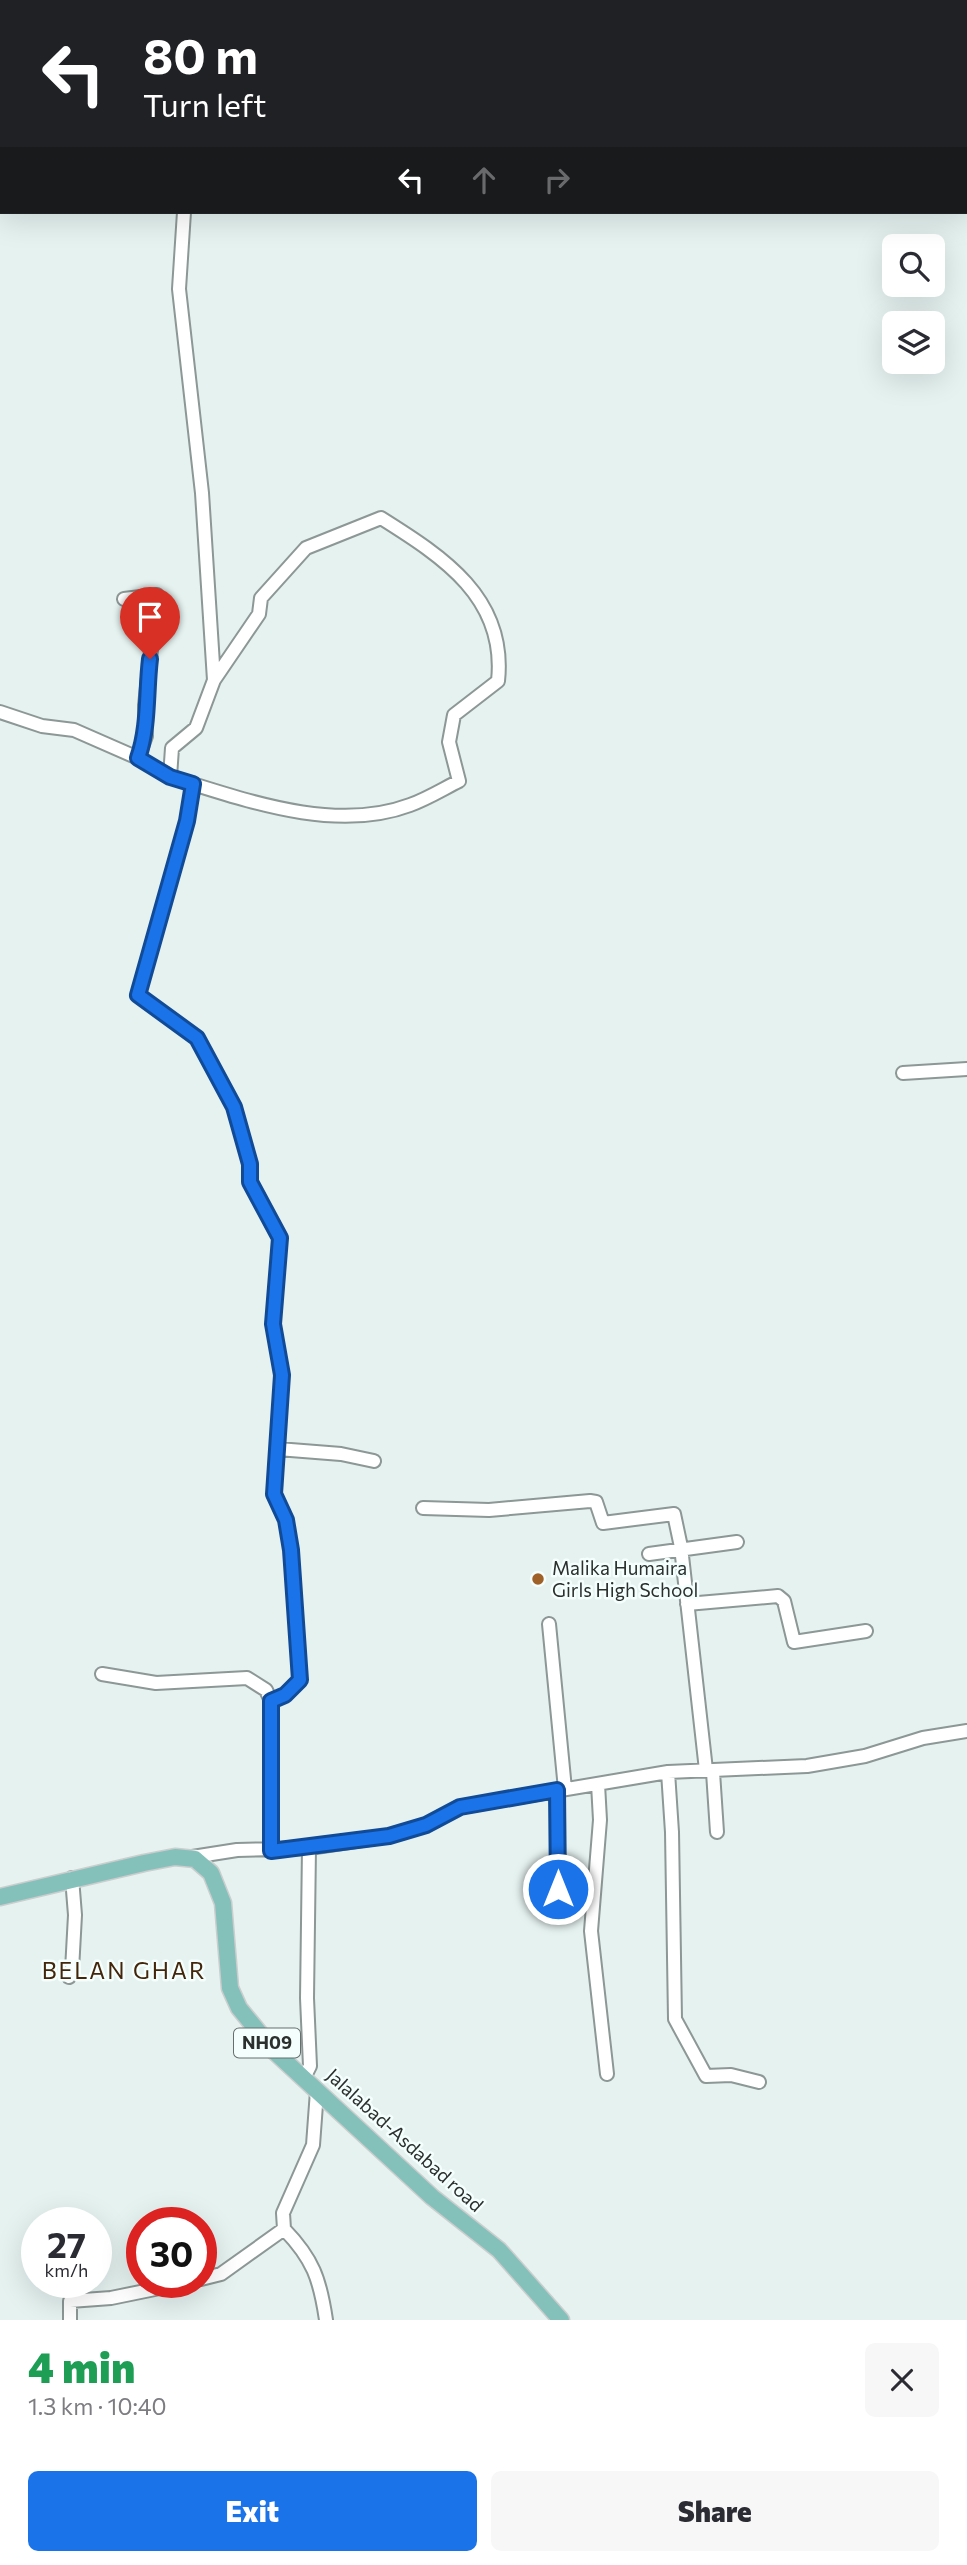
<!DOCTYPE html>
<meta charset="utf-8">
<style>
body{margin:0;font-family:Commissioner,sans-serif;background:#f7f7f7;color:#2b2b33;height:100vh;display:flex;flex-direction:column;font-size:26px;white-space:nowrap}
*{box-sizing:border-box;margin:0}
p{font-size:23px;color:#7c7c81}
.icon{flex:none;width:38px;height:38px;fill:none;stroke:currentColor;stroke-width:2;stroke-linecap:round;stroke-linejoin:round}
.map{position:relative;height:2320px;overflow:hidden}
.drawer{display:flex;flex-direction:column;background:#fff;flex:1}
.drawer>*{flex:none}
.top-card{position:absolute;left:0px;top:0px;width:968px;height:214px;box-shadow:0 7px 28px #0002;background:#202124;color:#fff;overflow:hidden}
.buttons{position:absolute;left:882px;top:234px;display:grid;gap:14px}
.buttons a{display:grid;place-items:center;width:63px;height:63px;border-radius:10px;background:#fff;box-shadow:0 7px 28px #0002;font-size:35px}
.speed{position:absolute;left:21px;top:2207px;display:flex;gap:14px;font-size:35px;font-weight:700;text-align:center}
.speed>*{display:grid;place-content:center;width:91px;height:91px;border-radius:50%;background:#fff;box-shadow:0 7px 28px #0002;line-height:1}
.speed small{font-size:18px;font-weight:400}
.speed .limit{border:10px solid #d22;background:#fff;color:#111}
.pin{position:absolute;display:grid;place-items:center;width:60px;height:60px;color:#fff;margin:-72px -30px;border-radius:50% 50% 50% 0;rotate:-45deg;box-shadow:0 0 7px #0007}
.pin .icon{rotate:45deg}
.me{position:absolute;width:77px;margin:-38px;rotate:0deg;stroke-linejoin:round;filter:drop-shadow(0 0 5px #0008)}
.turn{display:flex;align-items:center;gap:24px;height:147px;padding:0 28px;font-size:32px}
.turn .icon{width:91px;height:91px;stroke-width:2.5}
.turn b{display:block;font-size:49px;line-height:60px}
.lanes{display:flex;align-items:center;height:66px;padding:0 28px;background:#0003;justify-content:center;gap:35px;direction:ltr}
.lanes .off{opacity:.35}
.round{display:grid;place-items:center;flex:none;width:74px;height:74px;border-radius:10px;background:#f7f7f7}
.headline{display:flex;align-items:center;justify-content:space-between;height:119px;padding:0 28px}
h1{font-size:42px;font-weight:800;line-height:52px;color:#1e9e55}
.action{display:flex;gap:14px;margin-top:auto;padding:14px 28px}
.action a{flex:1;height:80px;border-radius:10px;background:#1a73e8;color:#fff;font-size:28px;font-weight:800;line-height:80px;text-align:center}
.action a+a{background:#f7f7f7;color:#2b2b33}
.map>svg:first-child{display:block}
</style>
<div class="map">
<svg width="967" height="2320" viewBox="0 0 967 2320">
<rect width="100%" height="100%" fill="#e5f2f0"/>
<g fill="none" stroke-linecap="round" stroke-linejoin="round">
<g stroke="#8c9796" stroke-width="16">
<path id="minor" d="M 8,2 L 8,0
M 76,2 L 76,0
M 200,2 L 200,0
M 0,53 L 2,41
M 184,212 L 179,289 L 202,493 L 214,680
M 124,599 L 157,595 L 145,705 L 146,736 L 138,758
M 0,712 L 42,726 L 74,730 L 138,758 L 170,777 L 193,784 L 187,821 L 138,995 L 197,1038 L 234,1107 L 250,1164 L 250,1182 L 280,1239 L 273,1324 L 282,1375 L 274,1494 L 286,1520 L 291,1550 L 300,1680 L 285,1695 L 271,1701 L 270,1851
M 170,777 L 172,748 L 196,728 L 214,680 L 259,614 L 261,598 L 306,548 L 381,518 C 443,557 507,598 498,681 L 454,715 L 449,742 L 459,781 C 443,789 427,799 410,805 C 341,831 260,805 193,784
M 903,1073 L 967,1069
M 278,1449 L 341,1454 L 374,1461
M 423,1508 L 489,1510 L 590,1501 L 596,1502 L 603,1523 L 674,1514 L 681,1547 L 706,1770
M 649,1554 L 737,1542
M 687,1604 L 778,1596 L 784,1601 L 794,1642 L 866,1631
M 549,1624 L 565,1789
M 102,1674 L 156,1683 L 247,1678 L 266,1690 L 271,1701
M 668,1772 L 672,1832 L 675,2019 L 706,2076 L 731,2075 L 759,2082
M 713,1772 L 717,1832
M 598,1784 L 600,1820 L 591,1931 L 607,2074
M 557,1790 L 558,1914
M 186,1858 L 237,1850 L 309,1848 L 389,1836 L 426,1825 L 460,1807 L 668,1772 L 807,1766 L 865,1756 L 923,1738 L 967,1731
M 69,1977 L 72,1970 L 75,1915 L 72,1878
M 304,2078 L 310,2066 L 307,1998 L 309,1848
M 284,2229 C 313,2259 320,2279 326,2320
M 201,2279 L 221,2274 L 284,2229 L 283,2213 L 313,2145 L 317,2091
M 70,2320 L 70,2301 L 111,2298 L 189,2282"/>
</g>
<g stroke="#cccdcd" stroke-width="19">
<path id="major" d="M 0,1897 L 144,1863 L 175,1857 L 195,1859 L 211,1873 L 223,1903 L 230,1988 L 239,2008 L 275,2052 L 432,2197 L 499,2250 L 561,2320"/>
</g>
<use href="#minor" stroke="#fff" stroke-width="12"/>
<use href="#major" stroke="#85c1bb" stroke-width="16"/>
</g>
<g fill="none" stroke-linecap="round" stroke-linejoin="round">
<g stroke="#114b97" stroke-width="18">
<path id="route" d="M 150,659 C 146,692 149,727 138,758 L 170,777 L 193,784 L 187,821 L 138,995 L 197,1038 L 234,1107 L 250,1164 L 250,1182 L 280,1238 L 273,1324 L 282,1375 L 274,1494 L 286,1520 L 291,1550 L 300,1680 L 285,1695 L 271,1701 L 271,1851 L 389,1836 L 426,1825 L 460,1807 L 557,1790 L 558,1889"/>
</g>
<use href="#route" stroke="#1a73e8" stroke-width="12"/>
</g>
<circle fill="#a06129" stroke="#f4fffd" stroke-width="2.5" cx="538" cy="1579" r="7"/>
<g text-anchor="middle" stroke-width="5" stroke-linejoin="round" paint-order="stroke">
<rect fill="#f4fffd" stroke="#676e6d" stroke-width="2" x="234" y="2028.5" width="66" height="29" rx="5"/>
<g font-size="18" font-weight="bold" fill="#2b302f">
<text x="267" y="2049">NH09</text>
</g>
<g font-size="19" fill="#2b302f" stroke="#f4fffd" text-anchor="start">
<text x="552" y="1575">Malika Humaira<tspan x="552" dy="22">Girls High School</tspan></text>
</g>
<g font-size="19" fill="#2b302f" stroke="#f4fffd">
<text transform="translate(405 2140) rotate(42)" y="7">Jalalabad-Asdabad road</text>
</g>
<g font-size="23" letter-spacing="2" fill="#43250a" stroke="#f4fffd">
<text x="124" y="1979">BELAN GHAR</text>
</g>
</g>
</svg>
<div class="buttons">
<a><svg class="icon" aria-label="search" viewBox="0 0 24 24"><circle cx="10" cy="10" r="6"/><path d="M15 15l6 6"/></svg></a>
<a><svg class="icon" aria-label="layers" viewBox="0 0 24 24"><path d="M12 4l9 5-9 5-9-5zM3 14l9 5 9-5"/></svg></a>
</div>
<div class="speed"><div>27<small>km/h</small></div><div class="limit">30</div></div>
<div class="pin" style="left:150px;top:659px;background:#d93025"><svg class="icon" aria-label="arrive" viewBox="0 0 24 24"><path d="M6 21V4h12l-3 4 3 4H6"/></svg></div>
<svg class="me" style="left:558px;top:1889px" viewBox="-20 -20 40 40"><circle r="17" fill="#1a73e8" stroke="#fff" stroke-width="3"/><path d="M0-11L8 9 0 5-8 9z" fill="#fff"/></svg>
<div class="top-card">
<div class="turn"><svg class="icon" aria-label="left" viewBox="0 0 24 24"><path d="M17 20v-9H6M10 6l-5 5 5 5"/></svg><div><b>80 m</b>Turn left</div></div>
<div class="lanes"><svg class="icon" aria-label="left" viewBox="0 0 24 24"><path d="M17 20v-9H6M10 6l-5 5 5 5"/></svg><svg class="icon off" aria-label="ahead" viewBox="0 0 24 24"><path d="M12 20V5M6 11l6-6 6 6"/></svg><svg class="icon off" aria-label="right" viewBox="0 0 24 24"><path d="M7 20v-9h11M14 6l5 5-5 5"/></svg></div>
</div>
</div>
<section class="drawer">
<div class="headline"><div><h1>4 min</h1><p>1.3 km · 10:40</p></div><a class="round"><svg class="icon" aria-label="close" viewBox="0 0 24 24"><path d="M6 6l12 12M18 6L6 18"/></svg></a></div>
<div class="action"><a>Exit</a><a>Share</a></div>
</section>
